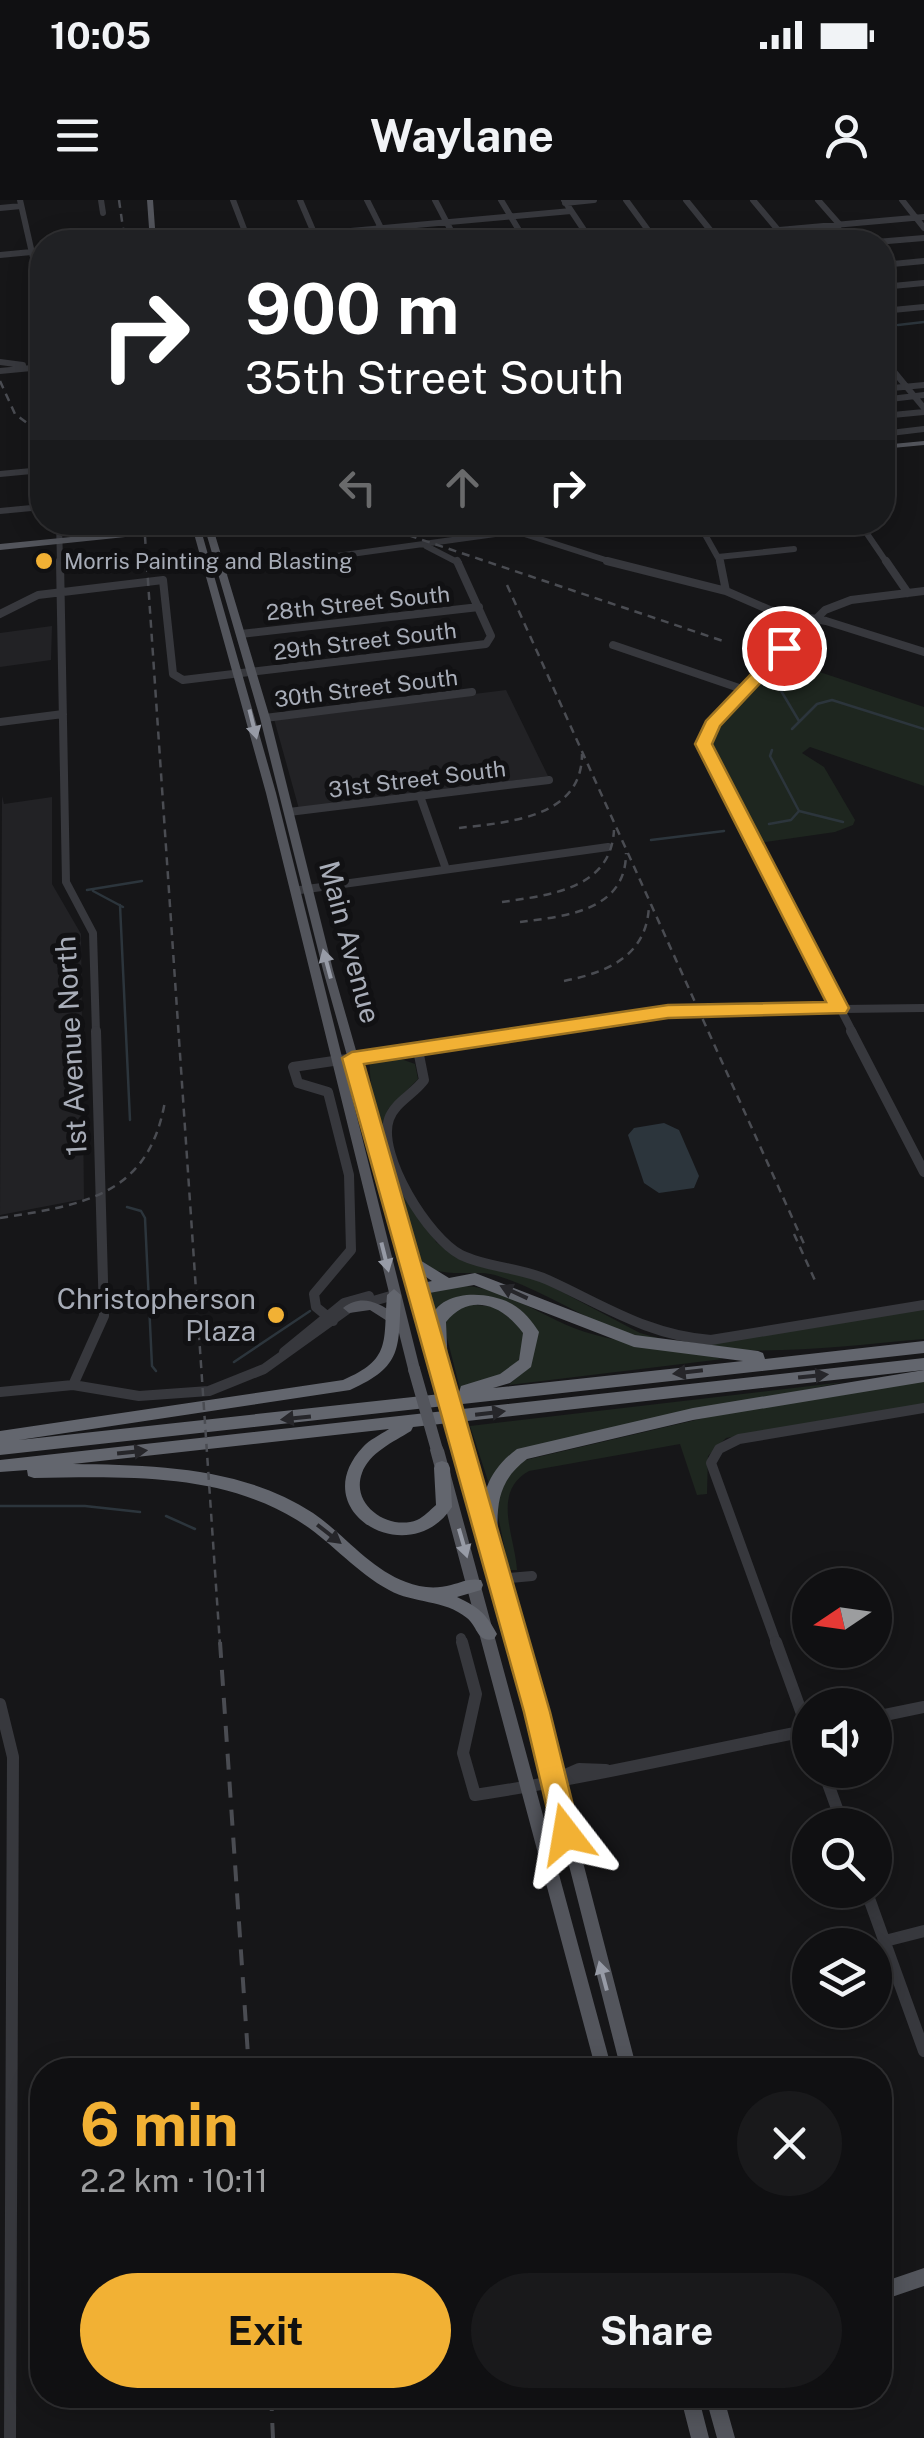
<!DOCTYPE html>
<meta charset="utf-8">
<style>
body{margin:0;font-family:"Public Sans",sans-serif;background:#19191b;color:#f1f3f6;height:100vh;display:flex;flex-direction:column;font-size:38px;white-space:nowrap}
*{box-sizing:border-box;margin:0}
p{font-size:32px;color:#9c9d9f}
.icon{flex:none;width:55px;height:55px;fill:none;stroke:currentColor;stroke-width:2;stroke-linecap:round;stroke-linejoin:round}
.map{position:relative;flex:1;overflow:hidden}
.details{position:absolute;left:30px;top:1858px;width:862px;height:350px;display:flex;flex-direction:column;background:#101012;border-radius:40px;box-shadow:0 5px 25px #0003,0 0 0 2px #303032}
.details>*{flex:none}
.hud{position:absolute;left:30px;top:30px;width:865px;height:305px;border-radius:40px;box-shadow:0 5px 25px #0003,0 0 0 2px #303032;background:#202124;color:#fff;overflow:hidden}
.needle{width:65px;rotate:257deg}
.fabs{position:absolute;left:792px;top:1368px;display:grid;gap:20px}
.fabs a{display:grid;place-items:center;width:100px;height:100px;border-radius:50%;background:#101012;box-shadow:0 5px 25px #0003,0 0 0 2px #303032;font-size:50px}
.pin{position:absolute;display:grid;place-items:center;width:85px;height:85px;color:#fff;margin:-42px;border:5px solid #fff;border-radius:50%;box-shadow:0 2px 10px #0007}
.me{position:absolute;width:110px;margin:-55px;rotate:346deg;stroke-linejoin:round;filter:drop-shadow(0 0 8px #0008)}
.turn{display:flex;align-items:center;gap:35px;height:210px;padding:0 50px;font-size:45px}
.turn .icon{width:130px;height:130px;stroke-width:2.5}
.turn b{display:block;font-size:70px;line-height:85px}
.lanes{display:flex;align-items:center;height:95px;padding:0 50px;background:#0003;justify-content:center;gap:50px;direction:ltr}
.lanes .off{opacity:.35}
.round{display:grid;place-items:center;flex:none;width:105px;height:105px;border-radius:52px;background:#19191b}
.summary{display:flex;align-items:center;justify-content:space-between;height:170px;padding:0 50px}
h1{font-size:60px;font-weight:700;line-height:75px;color:#f2b134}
.primary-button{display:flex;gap:20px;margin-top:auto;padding:20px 50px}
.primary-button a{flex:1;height:115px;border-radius:60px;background:#f2b134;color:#111;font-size:40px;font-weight:700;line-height:115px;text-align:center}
.primary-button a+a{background:#19191b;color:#f1f3f6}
.status{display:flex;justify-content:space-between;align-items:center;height:70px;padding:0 50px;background:#101012;direction:ltr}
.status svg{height:28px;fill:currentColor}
header{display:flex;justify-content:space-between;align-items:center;height:130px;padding:0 50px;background:#101012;font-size:45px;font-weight:700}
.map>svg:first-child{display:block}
</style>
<div class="status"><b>10:05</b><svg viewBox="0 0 49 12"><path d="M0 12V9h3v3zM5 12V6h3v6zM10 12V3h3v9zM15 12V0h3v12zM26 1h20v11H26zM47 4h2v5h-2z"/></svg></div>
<header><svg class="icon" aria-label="menu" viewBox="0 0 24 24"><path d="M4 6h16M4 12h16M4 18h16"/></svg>Waylane<svg class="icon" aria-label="person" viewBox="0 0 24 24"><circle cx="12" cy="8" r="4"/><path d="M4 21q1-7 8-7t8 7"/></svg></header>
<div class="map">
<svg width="924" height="2238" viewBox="0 0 924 2238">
<rect width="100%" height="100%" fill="#161618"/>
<path fill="#222225" d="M 52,426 L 51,460 L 0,467 L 0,433 Z
M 506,490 L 548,576 L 299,609 L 274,519 Z
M 2,596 L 4,604 L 52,597 L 52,684 L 81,734 L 84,999 L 0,1015 Z"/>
<path fill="#1e261f" d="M 781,459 L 924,507 L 924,586 L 810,547 L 802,553 L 824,567 L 855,620 L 853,625 L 835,632 L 758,643 L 710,552 L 709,534 Z
M 398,858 L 415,864 L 418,879 L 388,909 L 383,936 L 436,1042 L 461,1060 L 541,1081 L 640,1133 L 676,1143 L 924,1109 L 924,1139 C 822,1148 721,1163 621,1131 C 578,1116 539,1088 495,1075 C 474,1069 438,1080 422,1062 C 407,1044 366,886 370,864 Z
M 461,1086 C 506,1086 543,1119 585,1132 C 630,1146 677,1148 723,1159 L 509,1185 L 529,1164 L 536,1143 L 500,1100 L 433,1110 L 430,1091 Z
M 466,1104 L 497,1107 L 524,1131 C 524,1179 499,1175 460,1189 L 444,1126 L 447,1116 Z
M 924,1179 L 924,1204 L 726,1238 L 708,1256 L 707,1294 L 697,1295 L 680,1244 L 529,1271 C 491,1292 515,1336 517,1370 L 509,1370 L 497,1311 L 501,1281 L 521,1261 L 717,1215 Z
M 844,1182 L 537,1245 L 489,1284 L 470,1226 Z"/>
<path fill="#2c353c" d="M 664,923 L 679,930 L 699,976 L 694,988 L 659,993 L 644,983 L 628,935 L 634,928 Z"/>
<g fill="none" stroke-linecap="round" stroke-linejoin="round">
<path stroke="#2c353c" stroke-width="2.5" d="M 898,125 L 924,122
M 777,484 L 799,521
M 792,529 L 817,504 L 832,500 L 924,529
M 799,611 L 843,622
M 769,624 L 791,620 L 799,611 L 770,556 L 772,550
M 651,640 L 724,631
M 87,690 L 142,681
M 93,691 L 123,707
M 120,705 L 130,920
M 127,1007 L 141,1011 L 145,1018 L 152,1166 L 156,1171
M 234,1162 L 310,1111
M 0,1306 L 85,1306 L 140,1312
M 166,1316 L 195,1329"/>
<path stroke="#37383d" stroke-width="6" d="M 20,0 L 42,97
M 101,0 L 103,13
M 233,0 L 249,42
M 300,0 L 318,42
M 367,0 L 388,42
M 435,0 L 457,42
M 501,0 L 526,42
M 564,0 L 592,42
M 626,0 L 656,41
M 686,0 L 715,36
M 753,0 L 788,42
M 818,0 L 840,25
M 902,0 L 924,28
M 565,3 L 594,0
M 0,8 L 21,6
M 229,42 L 571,11
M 644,42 L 924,17
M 876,42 L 924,38
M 0,55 L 42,51
M 882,65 L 924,61
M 882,87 L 924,83
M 882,111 L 924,107
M 882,157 L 924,208
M 0,162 L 23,165
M 0,171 L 42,167
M 882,189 L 924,185
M 882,200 L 924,195
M 882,216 L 924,212
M 882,234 L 924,229
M 0,274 L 42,270
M 0,311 L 42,307
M 59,322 L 60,363
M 698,322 L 721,363
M 859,322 L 887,363
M 515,331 L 615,363
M 426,346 L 459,363
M 718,357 L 794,349
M 286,363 L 582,322"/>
<path stroke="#37383d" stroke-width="8" d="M 60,361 L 66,682 L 93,733 L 96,833
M 607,361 L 726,391 L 772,411 L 826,421 L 924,452
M 720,361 L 726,391
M 886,361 L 908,393
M 221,371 L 305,361
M 0,414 L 38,395 L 163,380 L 173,474 L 183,480 L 486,444 L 491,436 L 457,361
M 241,434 L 479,407
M 613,445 L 745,490
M 265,518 L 472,492
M 0,522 L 63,514
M 420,596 L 446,669
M 289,612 L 549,580
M 300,690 L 608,647
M 519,833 L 668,811 L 924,808
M 853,833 L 704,545 L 712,524 L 825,410 L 851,400 L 924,391"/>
<path stroke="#37383d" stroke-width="10" d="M 851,831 L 924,972
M 418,850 L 424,880 C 414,894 394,903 389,919 C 376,955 429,1039 461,1055 C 488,1068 520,1067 548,1080 C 603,1105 649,1136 711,1140 L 924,1105
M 333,1121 L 316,1107 L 314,1094 L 351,1050 L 349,975 L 328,892 L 298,883 L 293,867 L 535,831
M 284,1152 L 344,1103 L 369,1096
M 73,1185 L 104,1116 L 96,831
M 0,1192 L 73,1185 L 139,1196 L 209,1191 L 264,1169 L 349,1108 L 394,1095
M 498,1379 L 532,1376
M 461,1438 L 463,1445
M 777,1445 L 711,1263 L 719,1249 L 739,1239 L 924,1208"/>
<path stroke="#37383d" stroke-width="12" d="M 462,1442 L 476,1494 L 463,1553 L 475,1595 C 588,1578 698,1552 810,1530
M 776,1442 L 810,1536
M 0,1504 L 13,1557 L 10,2238
M 875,1517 L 924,1507
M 823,1570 L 843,1625
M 554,1580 L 579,1569 L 606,1570
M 866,1690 L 924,1851
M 885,1741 L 924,1731"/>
<path fill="#53555c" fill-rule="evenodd" d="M 147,0 L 153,0 L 156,42 L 150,42 Z
M 924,241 L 924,245 L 882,249 L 882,245 Z
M 191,322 L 199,322 L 200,325 L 204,324 L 203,322 L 256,322 L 213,328 L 270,518 L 333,770 L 440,1144 L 438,1147 L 430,1147 L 428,1144 L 323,770 L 260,518 L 205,329 L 201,330 L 276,593 L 420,1169 L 419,1173 L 409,1173 L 397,1125 L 392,1124 L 370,1110 L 349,1113 L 343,1108 C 361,1094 377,1102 394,1113 L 266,593 L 193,330 L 0,350 L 0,344 L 192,325 Z
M 462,1240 L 467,1241 L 469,1245 L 544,1512 L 637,1870 L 621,1870 L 530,1512 L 455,1245 L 457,1241 Z
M 437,1245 L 442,1246 L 444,1250 L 612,1870 L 596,1870 L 430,1250 L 432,1246 Z
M 924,2068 L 924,2086 L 880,2101 L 880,2083 Z
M 680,2195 L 698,2195 L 709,2238 L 691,2238 Z
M 705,2195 L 723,2195 L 735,2238 L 717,2238 Z"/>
<path fill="#63666e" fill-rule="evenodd" d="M 410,1054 L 449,1078 L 475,1073 L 635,1135 L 758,1151 L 763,1153 L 765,1159 L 924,1141 L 924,1153 L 0,1255 L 0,1231 L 343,1180 C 392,1159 383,1142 387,1095 L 394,1089 L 401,1095 C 398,1148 404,1166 350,1190 L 19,1240 L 459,1192 L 461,1186 L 500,1174 L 519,1160 L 523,1133 C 503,1105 470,1092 446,1122 L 448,1168 L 445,1172 L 435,1172 L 432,1168 C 432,1156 428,1132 430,1121 C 439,1088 489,1091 512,1104 C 524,1111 532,1121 539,1132 L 531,1167 L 510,1183 L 493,1188 L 743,1161 L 634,1147 L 474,1085 L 418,1095 L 413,1093 L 411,1089 L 413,1085 L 432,1081 L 405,1063 L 403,1059 Z
M 924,1158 L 924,1182 L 693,1220 L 527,1259 C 492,1285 497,1315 499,1355 L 497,1360 L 491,1362 L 485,1360 L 483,1355 C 480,1311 478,1278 517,1249 L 693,1208 L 924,1170 L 413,1227 L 411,1231 C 393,1242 369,1253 362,1273 C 350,1305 389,1331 417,1320 C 424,1317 430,1310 436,1305 L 434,1268 L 436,1263 L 442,1261 L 448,1263 L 450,1268 L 452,1307 C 409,1373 303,1311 363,1247 C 369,1240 380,1235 389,1229 L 73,1264 C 154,1265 243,1267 313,1313 C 344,1334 370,1369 406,1382 C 420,1388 437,1389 451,1385 C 462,1382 470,1378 481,1380 L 483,1385 L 481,1390 L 457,1397 C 479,1408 485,1412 497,1434 L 494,1439 C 477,1443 478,1427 467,1418 C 444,1399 414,1404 389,1390 C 354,1371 330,1340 297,1320 C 219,1272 122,1277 34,1278 L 28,1276 L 27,1270 L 0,1272 L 0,1260 Z"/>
<path stroke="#4a4c52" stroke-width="2.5" stroke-dasharray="8 6" stroke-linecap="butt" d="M 119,0 L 125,42
M 0,181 L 15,214 L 42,234
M 144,322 L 220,1445
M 369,322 L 723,441
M 507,385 L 805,1046
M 459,628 C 509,622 582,618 582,554
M 502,702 C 550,695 611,689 614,630
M 520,722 C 566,716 626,711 626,653
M 564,781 C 609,772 648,755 649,704
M 0,1018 C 83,1005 149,996 165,901
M 794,1034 L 817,1085"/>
<path stroke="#4a4c52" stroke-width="4" stroke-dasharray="16 12" stroke-linecap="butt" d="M 220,1442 L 249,1870
M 271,2195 L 273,2238"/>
<path stroke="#53555c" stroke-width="12" d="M 440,1168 L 462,1245
M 414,1169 L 437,1250"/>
</g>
<defs><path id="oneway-solid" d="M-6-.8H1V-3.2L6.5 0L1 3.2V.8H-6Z" transform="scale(2.5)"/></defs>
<g fill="#979ba6">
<use href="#oneway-solid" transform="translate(253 524) rotate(76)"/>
<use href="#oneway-solid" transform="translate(327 764) rotate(-105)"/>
<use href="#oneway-solid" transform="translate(385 1057) rotate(76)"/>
<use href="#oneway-solid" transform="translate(463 1343) rotate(74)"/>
<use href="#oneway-solid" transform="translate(603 1776) rotate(-105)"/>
</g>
<g fill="#26262a">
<use href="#oneway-solid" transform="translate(514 1092) rotate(-155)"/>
<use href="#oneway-solid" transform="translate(688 1172) rotate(173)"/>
<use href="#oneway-solid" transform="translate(813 1176) rotate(-6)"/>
<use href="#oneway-solid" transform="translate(490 1213) rotate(-7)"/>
<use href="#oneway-solid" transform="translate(296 1218) rotate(174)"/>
<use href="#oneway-solid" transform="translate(132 1252) rotate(-6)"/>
<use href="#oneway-solid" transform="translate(329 1334) rotate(38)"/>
</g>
<path fill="#f2b134" stroke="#9d7322" stroke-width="2.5" d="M 779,445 L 793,448 L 720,526 L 712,544 L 849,808 L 846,813 L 668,818 L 364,864 L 550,1512 L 580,1634 L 576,1644 L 566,1648 L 557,1644 L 553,1634 L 524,1512 L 342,858 L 352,852 L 668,805 L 826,802 L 695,544 L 706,521 Z"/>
<g fill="#f2b134" stroke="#111113" stroke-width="4">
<circle cx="44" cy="361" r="10"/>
<circle cx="276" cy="1115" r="10"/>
</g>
<g text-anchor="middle" stroke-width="10" stroke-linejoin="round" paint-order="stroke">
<g font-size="22" fill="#a8adb8" stroke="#111113" text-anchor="start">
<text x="64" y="369">Morris Painting and Blasting</text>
</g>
<g font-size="22" fill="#a8adb8" stroke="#111113">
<text transform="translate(358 403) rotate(-6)" y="8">28th Street South</text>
<text transform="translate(365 441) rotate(-7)" y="8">29th Street South</text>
<text transform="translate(366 488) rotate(-7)" y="8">30th Street South</text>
<text transform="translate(417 579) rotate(-7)" y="8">31st Street South</text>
</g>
<g font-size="28" fill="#a8adb8" stroke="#111113">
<text transform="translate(350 742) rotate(75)" y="10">Main Avenue</text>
<text transform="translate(71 846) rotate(-93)" y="10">1st Avenue North</text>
</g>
<g font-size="28" fill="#a8adb8" stroke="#111113" text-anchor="end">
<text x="256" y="1109">Christopherson<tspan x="256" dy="32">Plaza</tspan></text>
</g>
</g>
</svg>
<div class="fabs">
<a><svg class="needle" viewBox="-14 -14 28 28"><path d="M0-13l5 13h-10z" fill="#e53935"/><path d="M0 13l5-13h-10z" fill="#9c9d9f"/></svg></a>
<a><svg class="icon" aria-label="sound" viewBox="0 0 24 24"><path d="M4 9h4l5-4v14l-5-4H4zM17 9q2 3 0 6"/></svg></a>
<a><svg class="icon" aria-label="search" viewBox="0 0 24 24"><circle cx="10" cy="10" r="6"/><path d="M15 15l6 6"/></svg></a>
<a><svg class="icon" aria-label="layers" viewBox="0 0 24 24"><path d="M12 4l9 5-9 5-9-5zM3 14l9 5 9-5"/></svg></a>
</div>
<div class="pin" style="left:784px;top:448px;background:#d93025"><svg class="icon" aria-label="arrive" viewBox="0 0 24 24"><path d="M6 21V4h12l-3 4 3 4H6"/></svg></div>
<svg class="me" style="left:566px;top:1634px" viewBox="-20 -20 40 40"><path d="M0-17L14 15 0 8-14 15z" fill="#f2b134" stroke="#fff" stroke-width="4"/></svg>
<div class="hud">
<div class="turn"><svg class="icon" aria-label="right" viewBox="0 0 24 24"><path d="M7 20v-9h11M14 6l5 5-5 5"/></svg><div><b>900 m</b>35th Street South</div></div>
<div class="lanes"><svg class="icon off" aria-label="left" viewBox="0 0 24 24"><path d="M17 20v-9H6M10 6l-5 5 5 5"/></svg><svg class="icon off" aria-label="ahead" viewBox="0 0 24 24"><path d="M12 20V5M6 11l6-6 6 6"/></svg><svg class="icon" aria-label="right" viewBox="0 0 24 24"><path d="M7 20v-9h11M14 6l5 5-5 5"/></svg></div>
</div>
<section class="details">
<div class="summary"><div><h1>6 min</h1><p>2.2 km · 10:11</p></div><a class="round"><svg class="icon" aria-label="close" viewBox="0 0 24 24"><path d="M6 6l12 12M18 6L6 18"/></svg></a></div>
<div class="primary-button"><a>Exit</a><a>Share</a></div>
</section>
</div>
